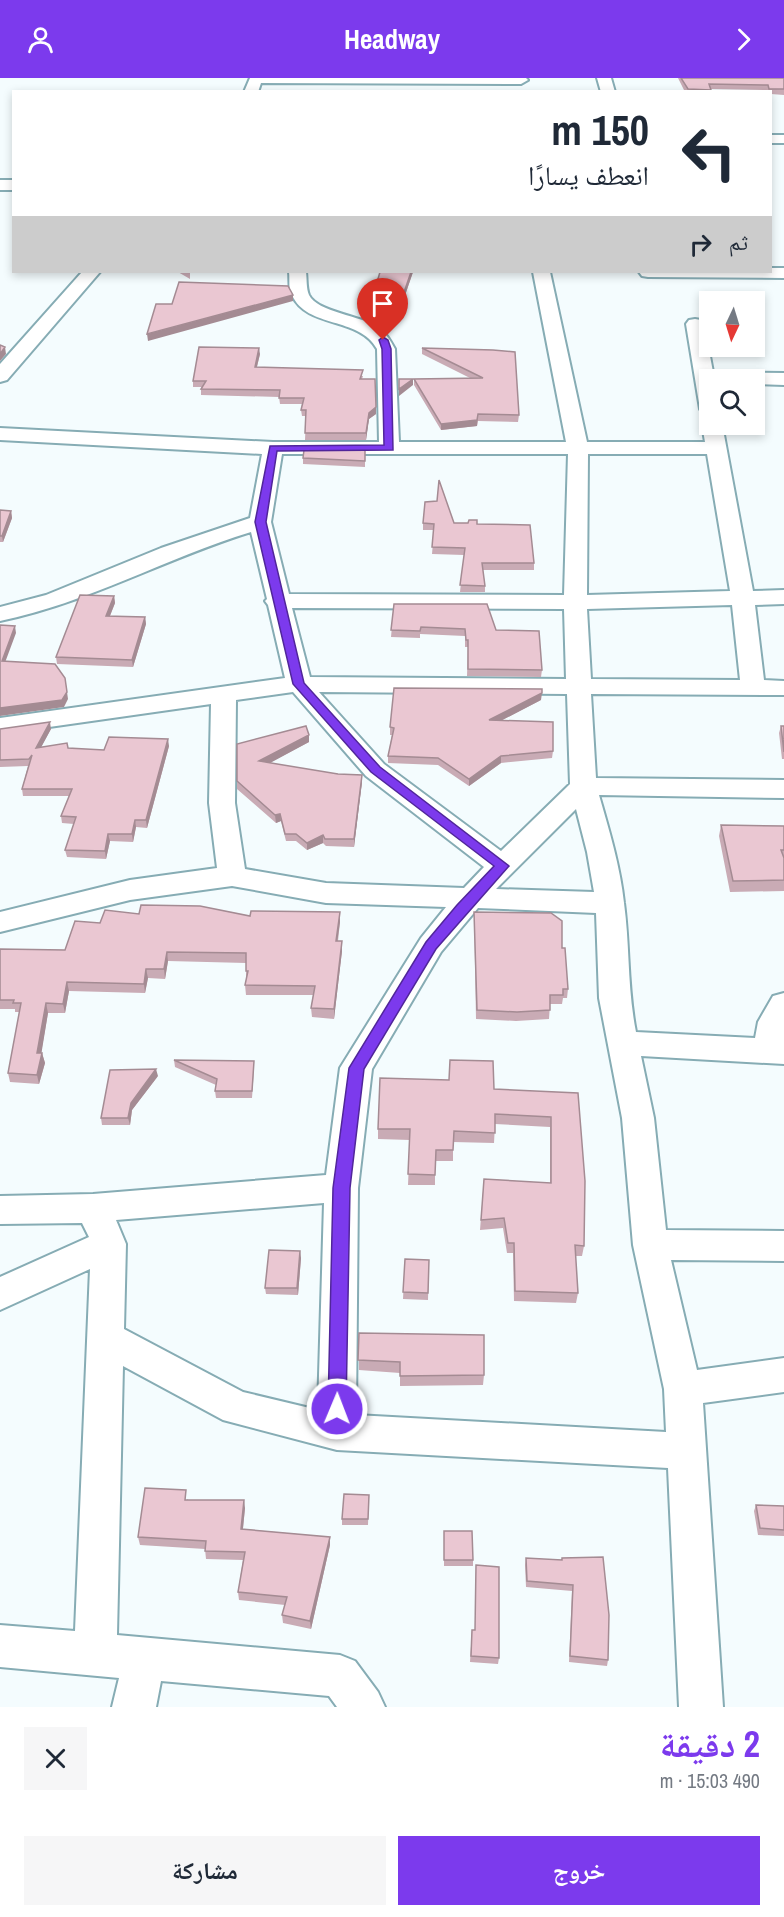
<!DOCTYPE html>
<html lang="ar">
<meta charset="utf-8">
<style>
body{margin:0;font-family:"Archivo Narrow","Noto Naskh Arabic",sans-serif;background:#f6f6f7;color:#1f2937;direction:rtl;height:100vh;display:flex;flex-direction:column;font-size:22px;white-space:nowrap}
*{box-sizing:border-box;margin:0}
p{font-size:20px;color:#747a83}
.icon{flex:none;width:33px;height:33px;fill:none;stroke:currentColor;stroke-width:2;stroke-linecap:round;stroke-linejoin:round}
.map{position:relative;height:1629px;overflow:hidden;direction:ltr}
.side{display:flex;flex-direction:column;background:#fff;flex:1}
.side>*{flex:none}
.hud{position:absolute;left:12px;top:12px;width:760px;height:183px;border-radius:0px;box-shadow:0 3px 9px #0003;direction:rtl;background:#fff;color:#1f2937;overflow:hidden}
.needle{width:39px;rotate:184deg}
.controls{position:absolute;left:699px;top:213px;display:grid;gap:12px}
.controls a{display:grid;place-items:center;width:66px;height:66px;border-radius:0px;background:#fff;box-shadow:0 3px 9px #0003;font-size:30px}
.pin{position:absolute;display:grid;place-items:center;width:51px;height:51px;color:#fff;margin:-62px -26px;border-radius:50% 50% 50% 0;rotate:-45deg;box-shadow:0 0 6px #0007}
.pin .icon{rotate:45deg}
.me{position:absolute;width:66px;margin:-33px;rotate:1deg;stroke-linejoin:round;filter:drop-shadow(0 0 4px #0008)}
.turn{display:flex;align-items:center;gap:21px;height:126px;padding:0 24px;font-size:27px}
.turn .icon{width:78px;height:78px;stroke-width:2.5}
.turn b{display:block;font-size:42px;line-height:51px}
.then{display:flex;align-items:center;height:57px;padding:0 24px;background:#0003;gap:12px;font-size:22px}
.round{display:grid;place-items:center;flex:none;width:63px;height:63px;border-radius:0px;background:#f6f6f7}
.headline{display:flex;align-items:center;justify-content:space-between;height:102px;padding:0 24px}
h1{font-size:36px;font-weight:800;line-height:45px;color:#7c3aed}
.primary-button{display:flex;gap:12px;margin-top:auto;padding:12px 24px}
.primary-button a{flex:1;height:69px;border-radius:0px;background:#7c3aed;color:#fff;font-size:24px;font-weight:800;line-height:69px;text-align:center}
.primary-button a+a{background:#f6f6f7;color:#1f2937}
header{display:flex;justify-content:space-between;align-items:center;height:78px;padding:0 24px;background:#7c3aed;color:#fff;font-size:27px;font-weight:800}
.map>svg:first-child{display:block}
</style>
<header><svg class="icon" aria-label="forward" viewBox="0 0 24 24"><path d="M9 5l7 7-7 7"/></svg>Headway<svg class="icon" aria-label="person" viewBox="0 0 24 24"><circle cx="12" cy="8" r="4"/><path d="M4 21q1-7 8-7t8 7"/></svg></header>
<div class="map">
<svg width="784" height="1629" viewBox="0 0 784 1629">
<rect width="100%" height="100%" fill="#f4fcfe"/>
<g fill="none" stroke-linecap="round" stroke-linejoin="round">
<g stroke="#86acb4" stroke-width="4">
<path id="minor" d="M 250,0 L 526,0 L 528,2 L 521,6 L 261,5 L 258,14 L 244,14 Z
M 597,0 L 611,0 L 615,14 L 601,14 Z
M 771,57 L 784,57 L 784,65 L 771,65 Z
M 0,102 L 14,102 L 14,112 L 0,112 Z
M 771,190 L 784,190 L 784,200 L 648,199 L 642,198 L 639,194 L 771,194 Z
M 82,194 L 100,194 L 7,302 L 0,304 L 0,286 Z
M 289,194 L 306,194 C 307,201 306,210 309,217 C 317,234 362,238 378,249 C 386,255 390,262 395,271 L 399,364 L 566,364 L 533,194 L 550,194 L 587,364 L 705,364 L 702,346 L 705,342 L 710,341 L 710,346 L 722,346 L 753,513 L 784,512 L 784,526 L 755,527 L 764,602 L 784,603 L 784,617 L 591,616 L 596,700 L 784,702 L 784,720 L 599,717 C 609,752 620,788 624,825 C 630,869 627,909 636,954 L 755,960 L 758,944 L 773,918 L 784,915 L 784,986 L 641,978 L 654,1040 L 666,1152 L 784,1153 L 784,1183 L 671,1182 L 697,1292 L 784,1280 L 784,1314 L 703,1325 L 723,1629 L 679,1629 L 668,1390 L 337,1372 L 223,1342 L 123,1288 L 117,1557 L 340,1577 L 355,1583 L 378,1614 L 385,1629 L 337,1629 L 329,1618 L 161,1603 L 156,1629 L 112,1629 L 119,1600 L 0,1589 L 0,1547 L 75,1553 L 90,1191 L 0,1232 L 0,1199 L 89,1159 L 82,1145 L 0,1146 L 0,1118 L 93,1116 L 326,1097 L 340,990 L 421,860 L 446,829 L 326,825 L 232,808 L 130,822 L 0,854 L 0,834 L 130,802 L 217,790 L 209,725 L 211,626 L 0,656 L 0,640 L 285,600 L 268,527 L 265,523 L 267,521 L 251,454 C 166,480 88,525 0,543 L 0,529 L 46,517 L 161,470 L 250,440 L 262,376 L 0,362 L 0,350 L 273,364 L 379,364 L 377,271 C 359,238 307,251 292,217 C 288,211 290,201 289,194 ZM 282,376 L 568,376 L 564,517 L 289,516 L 271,444 ZM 588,376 L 707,376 L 730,513 L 587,517 ZM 732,527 L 740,602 L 591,601 L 587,531 ZM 292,530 L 564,531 L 566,601 L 310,599 ZM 293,614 L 366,698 L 484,789 L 464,810 L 326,805 L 245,791 L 235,725 L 236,622 ZM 319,614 L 567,616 L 570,706 L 501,773 L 384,686 ZM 576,731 L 587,774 L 594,814 L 496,811 ZM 478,830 L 596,835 L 599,920 L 622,1040 L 633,1167 L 664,1311 L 666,1354 L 356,1337 L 358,1110 L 372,991 L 441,874 ZM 324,1125 L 318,1332 L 243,1314 L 124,1251 L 126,1166 L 116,1142 Z
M 695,241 L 701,242 L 704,246 L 713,294 L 784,295 L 784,307 L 754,306 L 754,302 L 710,302 L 710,337 L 703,335 L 700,331 L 686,246 L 689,242 Z"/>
</g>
<use href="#minor" fill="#fff" fill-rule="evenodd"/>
</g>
<path fill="#c9abb5" d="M 678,0 L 784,0 L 784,17 L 771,16 L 771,14 L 767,14 L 767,12 L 711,11 L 711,14 L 685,14 Z
M 178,194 L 190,194 L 190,201 Z
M 413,194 L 401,229 L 372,227 L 372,221 Z
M 422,270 L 493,272 L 519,337 L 518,344 L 478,343 L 477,348 L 441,352 L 414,307 L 414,301 L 470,300 L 422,276 Z
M 260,276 L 257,289 L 363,298 L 362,301 L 376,336 L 369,341 L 366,362 L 305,362 L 306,338 L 302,338 L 301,332 L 302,326 L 280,326 L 279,319 L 201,317 L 201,311 L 202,309 L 193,309 L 193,303 Z
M 365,372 L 365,389 L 303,386 L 303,380 Z
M 0,432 L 11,433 L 12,440 L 3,464 L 0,464 Z
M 423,445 L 477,446 L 534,485 L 534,492 L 483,492 L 485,508 L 485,514 L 460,514 L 464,477 L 432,476 L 434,452 L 423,452 Z
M 114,518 L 115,525 L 110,538 L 145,539 L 146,546 L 133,589 L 57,586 L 56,579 Z
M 394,526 L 496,552 L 542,592 L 541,599 L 467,598 L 468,569 L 465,569 L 465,558 L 420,556 L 420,560 L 391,559 Z
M 541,622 L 502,642 L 553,673 L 552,680 L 501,685 L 469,708 L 438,687 L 388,685 L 388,678 L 392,657 L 390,657 L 390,649 Z
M 306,648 L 309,664 L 269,685 L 338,696 L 362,697 L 362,704 L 354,769 L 326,768 L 323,765 L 307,772 L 296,763 L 286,763 L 281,743 L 276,745 L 237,711 L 237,703 Z
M 781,648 L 784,648 L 784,681 L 782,681 L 779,655 Z
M 0,651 L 51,651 L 41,669 L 104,672 L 169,668 L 147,750 L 136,749 L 133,764 L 110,763 L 106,781 L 67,779 L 65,772 L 74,746 L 62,745 L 61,738 L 69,718 L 23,718 L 22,711 L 28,688 L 0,689 Z
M 721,747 L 784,748 L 784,813 L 730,814 L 719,758 Z
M 340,834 L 340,844 L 338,863 L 342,863 L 342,873 L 334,941 L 312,939 L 311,930 L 313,917 L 246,917 L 245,907 L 246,902 L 246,885 L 168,883 L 165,901 L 148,900 L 145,915 L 69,913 L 65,935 L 48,935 L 41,975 L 42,975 L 45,985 L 39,1006 L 10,1004 L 8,995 L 20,934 L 15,934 L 15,931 L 0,931 L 0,871 L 65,872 L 100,845 L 139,836 L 250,838 Z
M 474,834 L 562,870 L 568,911 L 567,920 L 563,920 L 562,926 L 550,926 L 549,941 L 516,943 L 476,941 Z
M 174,982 L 254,991 L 252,1020 L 216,1020 L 215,1013 L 216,1007 L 175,989 Z
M 158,998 L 132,1032 L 130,1047 L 102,1047 L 101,1040 Z
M 494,1011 L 578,1015 L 584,1168 L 582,1178 L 575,1178 L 578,1215 L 576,1225 L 514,1223 L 513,1175 L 507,1175 L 503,1150 L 480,1152 L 484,1101 L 550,1105 L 550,1049 L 495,1046 L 494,1065 L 453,1064 L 453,1083 L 435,1083 L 435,1107 L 408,1107 L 410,1062 L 378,1061 L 378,1051 Z
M 301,1180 L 298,1217 L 266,1216 L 265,1210 Z
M 405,1181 L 429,1182 L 428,1222 L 403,1221 Z
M 359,1255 L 484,1297 L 483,1307 L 400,1308 L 400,1295 L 359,1292 Z
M 369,1417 L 368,1447 L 342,1447 L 342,1441 Z
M 188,1421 L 188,1422 L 245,1430 L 243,1451 L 330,1459 L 330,1467 L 311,1551 L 283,1545 L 282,1537 L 285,1527 L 239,1522 L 238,1514 L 243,1482 L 206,1481 L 205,1471 L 140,1467 L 138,1459 Z
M 756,1427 L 784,1428 L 784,1458 L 758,1457 L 754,1433 Z
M 444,1459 L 473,1482 L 473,1488 L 444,1488 Z
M 526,1480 L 562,1482 L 562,1480 L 608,1582 L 607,1588 L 569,1584 L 572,1513 L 526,1509 L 525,1487 Z
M 472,1552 L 499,1580 L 498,1586 L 470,1584 Z"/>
<path fill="#a48b93" d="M 411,194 L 413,194 L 401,229 L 401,223 Z
M 293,217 L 293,223 L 148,263 L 147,256 Z
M 5,269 L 6,276 L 0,283 L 0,276 Z
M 259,270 L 260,276 L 255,296 L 255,289 Z
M 413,301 L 413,307 L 399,318 L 399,311 Z
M 376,329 L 376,336 L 369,341 L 366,362 L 366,355 L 369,335 Z
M 478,336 L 477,348 L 441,352 L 441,346 Z
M 11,433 L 12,440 L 3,464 L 2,458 Z
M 114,518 L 115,525 L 107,545 L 106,538 Z
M 145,539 L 146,546 L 133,589 L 132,582 Z
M 15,548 L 16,555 L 3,590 L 2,583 Z
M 65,600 L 68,621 L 64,629 L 0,638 L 0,630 Z
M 542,615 L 541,622 L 489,649 L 489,642 Z
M 50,644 L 51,651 L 37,677 L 36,670 Z
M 309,657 L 309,664 L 259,691 L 259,683 Z
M 168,661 L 169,668 L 147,750 L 146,742 Z
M 501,678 L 501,685 L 469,708 L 469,701 Z
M 362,697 L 362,704 L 354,769 L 354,761 Z
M 280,736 L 281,743 L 276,745 L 275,737 Z
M 135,742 L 136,749 L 133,764 L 132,756 Z
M 108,756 L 110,763 L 106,781 L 105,773 Z
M 323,757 L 323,765 L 307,772 L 307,765 Z
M 340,834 L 340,844 L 336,872 L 336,863 Z
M 342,863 L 342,873 L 334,941 L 334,931 Z
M 167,874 L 168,883 L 165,901 L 164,891 Z
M 146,891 L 148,900 L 145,915 L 144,906 Z
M 67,904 L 69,913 L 65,935 L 63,926 Z
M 46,925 L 48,935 L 40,984 L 37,975 Z
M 42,975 L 45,985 L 39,1006 L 37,997 Z
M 156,991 L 158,998 L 132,1032 L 130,1047 L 128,1040 L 131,1025 Z
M 300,1173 L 301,1180 L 298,1217 L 297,1210 Z
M 244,1422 L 245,1430 L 242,1459 L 241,1451 Z
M 330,1459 L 330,1467 L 311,1551 L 310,1543 Z"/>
<path fill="#eac7d2" stroke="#a48b93" stroke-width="1.5" d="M 681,0 L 784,0 L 784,11 L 769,11 L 768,7 L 709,6 L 711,12 L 688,11 Z
M 380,194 L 411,194 L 401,223 L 372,221 Z
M 179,204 L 288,208 L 293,217 L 147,256 L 156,226 L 172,226 Z
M 0,267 L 5,269 L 0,276 Z
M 199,269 L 259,270 L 255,289 L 363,292 L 360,301 L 375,301 L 376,329 L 369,335 L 366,355 L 305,355 L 306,332 L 301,332 L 304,320 L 279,320 L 280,312 L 201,311 L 206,303 L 193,303 Z
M 422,270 L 493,272 L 515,274 L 519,337 L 478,336 L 477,342 L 441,346 L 414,301 L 483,300 Z
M 399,301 L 413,301 L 399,311 Z
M 304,372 L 365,372 L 365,383 L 303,380 Z
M 439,402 L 454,445 L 468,445 L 469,442 L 477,442 L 477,446 L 530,447 L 534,485 L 482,485 L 485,508 L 460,507 L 465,470 L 432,469 L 434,446 L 423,445 L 425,424 L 437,423 Z
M 0,432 L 11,433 L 2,458 L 0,458 Z
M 80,517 L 114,518 L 106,538 L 145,539 L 132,582 L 56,579 Z
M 394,526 L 487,526 L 496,552 L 539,553 L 542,592 L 468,591 L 468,562 L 466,562 L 465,551 L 421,549 L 420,553 L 391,552 Z
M 0,547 L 15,548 L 2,583 L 55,586 L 65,600 L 67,614 L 62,622 L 0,630 Z
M 394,610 L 542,611 L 542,615 L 489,642 L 553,644 L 553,673 L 501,678 L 469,701 L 438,680 L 388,678 L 394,650 L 390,649 Z
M 50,644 L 36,670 L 67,665 L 68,670 L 104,672 L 109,659 L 168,661 L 146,742 L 135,742 L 132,756 L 108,756 L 105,773 L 65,772 L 76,739 L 61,738 L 72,711 L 22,711 L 32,677 L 29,681 L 0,682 L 0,651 Z
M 306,648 L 309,657 L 259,683 L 338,696 L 362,697 L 354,761 L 325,761 L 323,757 L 307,765 L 296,756 L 285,756 L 280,736 L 275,737 L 237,703 L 237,666 Z
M 781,648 L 784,648 L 784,674 Z
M 721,747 L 784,748 L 784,772 L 781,772 L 784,780 L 784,802 L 733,803 Z
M 141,827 L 200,828 L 250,838 L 251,833 L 340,834 L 336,863 L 342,863 L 334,931 L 311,930 L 315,908 L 245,907 L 248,893 L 246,893 L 246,875 L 167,874 L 164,891 L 146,891 L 144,906 L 67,904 L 63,926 L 46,925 L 37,975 L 42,975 L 37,997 L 8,995 L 21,925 L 13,925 L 14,922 L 0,922 L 0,871 L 65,872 L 75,843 L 100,845 L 105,832 L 139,836 Z
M 474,834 L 551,835 L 562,843 L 562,870 L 565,870 L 568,911 L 563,911 L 563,917 L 550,917 L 550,932 L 517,934 L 477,932 Z
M 174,982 L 254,983 L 252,1013 L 215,1013 L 217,1001 Z
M 450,982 L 493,983 L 494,1011 L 578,1015 L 585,1103 L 584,1168 L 575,1167 L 578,1215 L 515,1213 L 514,1165 L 508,1165 L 504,1140 L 481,1142 L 484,1101 L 551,1105 L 551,1039 L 495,1036 L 495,1055 L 454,1053 L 453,1072 L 436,1072 L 435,1097 L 408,1096 L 410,1051 L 378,1051 L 380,1000 L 449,1002 Z
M 156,991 L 131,1025 L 128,1040 L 101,1040 L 110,992 Z
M 269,1172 L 300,1173 L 297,1210 L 265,1210 Z
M 405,1181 L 429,1182 L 428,1215 L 403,1214 Z
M 359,1255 L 484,1257 L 484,1297 L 400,1298 L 400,1284 L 358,1282 Z
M 145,1410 L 186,1412 L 185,1422 L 244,1422 L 241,1451 L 330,1459 L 310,1543 L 282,1537 L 287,1519 L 238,1514 L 245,1474 L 205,1473 L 206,1463 L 138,1459 Z
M 344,1416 L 369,1417 L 368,1441 L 342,1441 Z
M 756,1427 L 784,1428 L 784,1452 L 760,1450 Z
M 444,1453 L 472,1453 L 473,1482 L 444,1482 Z
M 603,1479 L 609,1537 L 608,1582 L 570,1578 L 573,1507 L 527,1503 L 526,1480 L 562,1482 L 562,1480 Z
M 476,1487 L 499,1489 L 499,1580 L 471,1578 L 472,1552 L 475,1552 Z"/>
<path fill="#7c3aed" stroke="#51269a" stroke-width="1.5" d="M 383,259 L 388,262 L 391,271 L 393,372 L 277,373 L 266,444 L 304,605 L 380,689 L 509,788 L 436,871 L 364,991 L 350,1110 L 346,1331 L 343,1337 L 337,1340 L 331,1337 L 328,1331 L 333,1110 L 349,990 L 426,864 L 457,827 L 494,788 L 371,694 L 293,606 L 255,444 L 270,368 L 384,367 L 382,271 L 379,262 Z"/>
</svg>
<div class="controls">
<a><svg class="needle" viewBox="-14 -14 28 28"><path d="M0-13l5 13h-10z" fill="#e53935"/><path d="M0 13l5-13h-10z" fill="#747a83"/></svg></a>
<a><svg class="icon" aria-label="search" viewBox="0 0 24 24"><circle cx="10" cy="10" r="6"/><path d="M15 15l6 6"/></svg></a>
</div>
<div class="pin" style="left:383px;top:262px;background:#d93025"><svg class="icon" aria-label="arrive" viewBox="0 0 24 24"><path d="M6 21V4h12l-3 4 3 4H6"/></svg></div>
<svg class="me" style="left:337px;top:1331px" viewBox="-20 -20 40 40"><circle r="17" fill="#7c3aed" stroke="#fff" stroke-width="3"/><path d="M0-11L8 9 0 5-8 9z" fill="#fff"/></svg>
<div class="hud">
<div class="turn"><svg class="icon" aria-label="left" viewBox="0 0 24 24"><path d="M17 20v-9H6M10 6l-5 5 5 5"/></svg><div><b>150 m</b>انعطف يسارًا</div></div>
<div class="then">ثم<svg class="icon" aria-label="right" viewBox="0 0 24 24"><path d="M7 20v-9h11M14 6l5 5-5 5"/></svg></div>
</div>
</div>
<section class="side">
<div class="headline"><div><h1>2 دقيقة</h1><p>490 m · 15:03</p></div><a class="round"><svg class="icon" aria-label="close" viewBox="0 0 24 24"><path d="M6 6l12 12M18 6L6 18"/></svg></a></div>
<div class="primary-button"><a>خروج</a><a>مشاركة</a></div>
</section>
